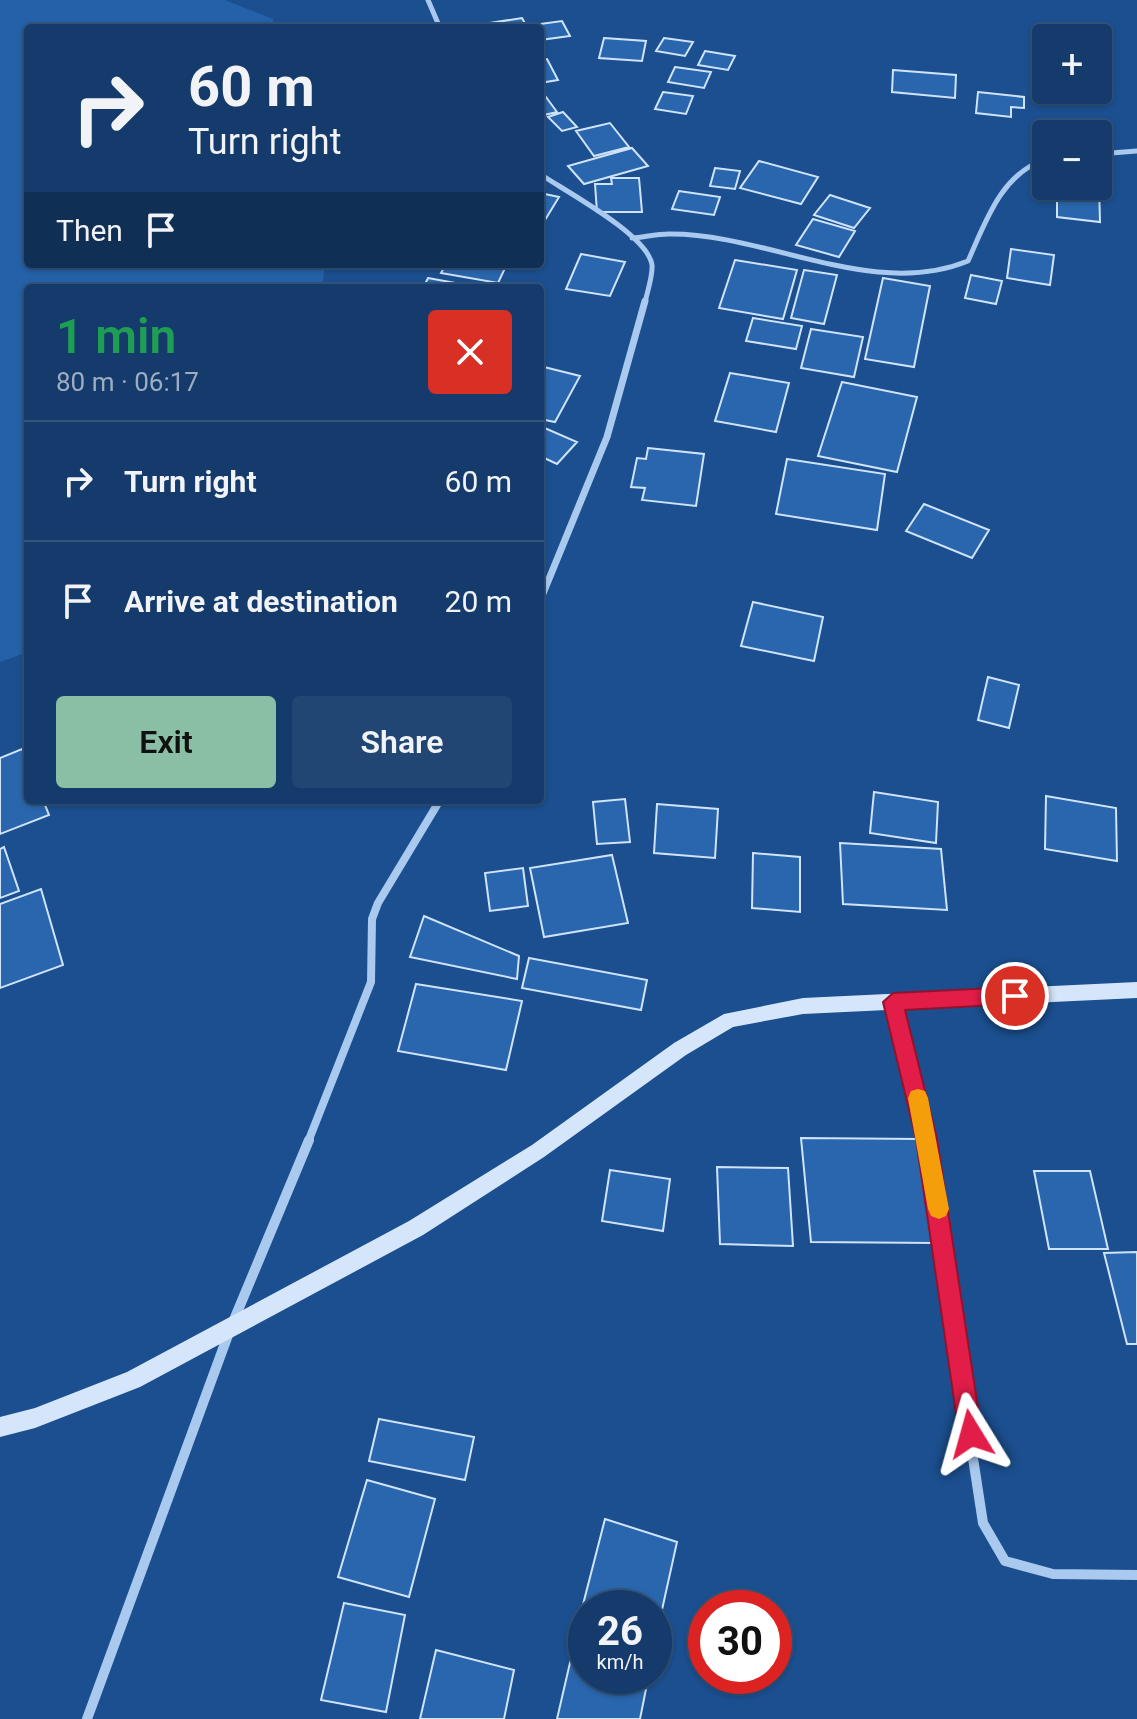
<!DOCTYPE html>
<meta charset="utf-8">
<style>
body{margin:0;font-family:Roboto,sans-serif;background:#214673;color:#f1f3f6;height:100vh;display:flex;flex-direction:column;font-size:30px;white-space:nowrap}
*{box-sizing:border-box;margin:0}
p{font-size:26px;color:#9dadc1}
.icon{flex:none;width:44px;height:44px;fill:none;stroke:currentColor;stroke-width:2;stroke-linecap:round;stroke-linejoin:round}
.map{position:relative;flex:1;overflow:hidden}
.side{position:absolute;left:24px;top:284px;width:520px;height:520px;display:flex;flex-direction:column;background:#143b6b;border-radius:8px;box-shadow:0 2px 6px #0004,0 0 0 2px #33557e}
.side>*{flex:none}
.hud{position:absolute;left:24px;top:24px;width:520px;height:244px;border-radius:8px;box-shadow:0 2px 6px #0004,0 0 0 2px #33557e;background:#143b6b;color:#f1f3f6;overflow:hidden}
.buttons{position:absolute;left:1032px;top:24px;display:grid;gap:16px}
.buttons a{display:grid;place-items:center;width:80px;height:80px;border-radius:8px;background:#143b6b;box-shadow:0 2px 6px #0004,0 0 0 2px #33557e;font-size:40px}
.speed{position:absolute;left:568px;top:1590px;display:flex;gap:16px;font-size:40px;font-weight:700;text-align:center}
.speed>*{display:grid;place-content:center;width:104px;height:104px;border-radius:50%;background:#143b6b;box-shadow:0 2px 6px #0004,0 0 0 2px #33557e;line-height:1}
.speed small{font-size:20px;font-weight:400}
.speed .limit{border:12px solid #d22;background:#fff;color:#111}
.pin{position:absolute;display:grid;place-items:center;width:68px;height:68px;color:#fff;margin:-34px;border:4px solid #fff;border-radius:50%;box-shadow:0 2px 8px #0007}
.me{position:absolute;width:88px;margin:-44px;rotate:352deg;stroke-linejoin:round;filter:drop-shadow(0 0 6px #0008)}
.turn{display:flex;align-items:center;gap:28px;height:168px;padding:0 32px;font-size:36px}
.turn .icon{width:104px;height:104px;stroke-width:2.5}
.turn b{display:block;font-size:56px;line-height:68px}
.then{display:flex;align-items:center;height:76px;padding:0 32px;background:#0003;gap:16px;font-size:30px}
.round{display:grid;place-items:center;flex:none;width:84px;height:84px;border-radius:8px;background:#214673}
.summary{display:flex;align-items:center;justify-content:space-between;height:136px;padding:0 32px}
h1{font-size:48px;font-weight:600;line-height:60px;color:#1e9e55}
.primary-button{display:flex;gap:16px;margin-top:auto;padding:16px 32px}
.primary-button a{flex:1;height:92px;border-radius:8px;background:#8abfa5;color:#111;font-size:32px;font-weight:600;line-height:92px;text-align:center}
.primary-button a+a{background:#214673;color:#f1f3f6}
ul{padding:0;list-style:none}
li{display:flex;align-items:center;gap:24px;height:120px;padding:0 32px;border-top:2px solid #33557e}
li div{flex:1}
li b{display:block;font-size:30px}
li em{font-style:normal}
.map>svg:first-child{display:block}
</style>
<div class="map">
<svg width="1137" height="1719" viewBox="0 0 1137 1719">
<rect width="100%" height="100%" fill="#1b4f8f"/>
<path fill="#2461a8" d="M 0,0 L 225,0 L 273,19 L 274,28 L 28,28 L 28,264 L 325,264 L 322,288 L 28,288 L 28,652 L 0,662 Z"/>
<path fill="#2a66ad" stroke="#cfe3fa" stroke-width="2" d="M 522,18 L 527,27 L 479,28 L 477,25 Z
M 562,21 L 570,36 L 540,40 L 540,28 L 533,25 Z
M 604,38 L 646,41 L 642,61 L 599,58 Z
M 664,38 L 693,42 L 685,56 L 656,51 Z
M 705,51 L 735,56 L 728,70 L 698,65 Z
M 547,59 L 558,80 L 540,83 L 540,60 Z
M 675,67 L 711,72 L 704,88 L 668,82 Z
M 893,70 L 956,75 L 955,98 L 892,92 Z
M 663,92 L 693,96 L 686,114 L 655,109 Z
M 978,92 L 1024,97 L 1024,108 L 1011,107 L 1011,117 L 976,113 Z
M 540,93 L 543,93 L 557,112 L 540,116 Z
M 563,112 L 577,127 L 562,131 L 548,117 Z
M 610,123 L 629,147 L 594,156 L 576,131 Z
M 632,148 L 648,166 L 584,184 L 568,166 Z
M 759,161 L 818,177 L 801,204 L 740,188 Z
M 715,168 L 740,171 L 735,189 L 710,186 Z
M 611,178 L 639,178 L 642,212 L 597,212 L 595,184 L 612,184 Z
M 1099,184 L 1100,222 L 1057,217 L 1057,186 Z
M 679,191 L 720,197 L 714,215 L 672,209 Z
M 540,193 L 559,197 L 542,225 L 540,225 Z
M 830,195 L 870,208 L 854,228 L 814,215 Z
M 813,219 L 855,231 L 839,257 L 796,245 Z
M 1011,249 L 1054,255 L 1050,285 L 1007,278 Z
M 581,254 L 625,262 L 610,296 L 566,289 Z
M 735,260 L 797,270 L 783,319 L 719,308 Z
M 446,264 L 507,264 L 498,283 L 441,273 Z
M 804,270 L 837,275 L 824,324 L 791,318 Z
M 971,275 L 1002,281 L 996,304 L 965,298 Z
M 428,278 L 461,284 L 459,288 L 423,288 Z
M 883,278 L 930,286 L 914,367 L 865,359 Z
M 753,318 L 802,326 L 796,349 L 746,341 Z
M 811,329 L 863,337 L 854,377 L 801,368 Z
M 540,366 L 580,376 L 555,422 L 540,419 Z
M 730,373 L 789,383 L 776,432 L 715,421 Z
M 842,382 L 917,397 L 897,472 L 818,456 Z
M 540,426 L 577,442 L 557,464 L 540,456 Z
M 648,448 L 704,454 L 696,506 L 642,500 L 645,488 L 631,487 L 637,458 L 646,459 Z
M 787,459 L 885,474 L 877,530 L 776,514 Z
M 924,504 L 989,530 L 972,558 L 906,531 Z
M 753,602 L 823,617 L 814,661 L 741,646 Z
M 988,677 L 1019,685 L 1009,728 L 978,720 Z
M 22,749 L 28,764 L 28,800 L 43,800 L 49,815 L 0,834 L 0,758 Z
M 874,792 L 938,802 L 936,843 L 870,833 Z
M 1046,796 L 1116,808 L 1117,861 L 1045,849 Z
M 625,799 L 630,842 L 597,844 L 593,802 Z
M 657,804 L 718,809 L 715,858 L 654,853 Z
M 840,843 L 941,849 L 947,910 L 843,904 Z
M 4,847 L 19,891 L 0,898 L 0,849 Z
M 753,853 L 800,857 L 800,912 L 752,908 Z
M 612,855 L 628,923 L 544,937 L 530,868 Z
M 523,868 L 528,906 L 490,911 L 485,873 Z
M 41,889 L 63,965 L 0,988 L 0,904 Z
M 424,916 L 519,956 L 517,979 L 410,957 Z
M 529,958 L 647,980 L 641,1010 L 522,988 Z
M 416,984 L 522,1001 L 506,1070 L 398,1051 Z
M 801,1138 L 921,1139 L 935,1243 L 811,1242 Z
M 717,1167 L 788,1168 L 793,1246 L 720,1244 Z
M 610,1170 L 670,1179 L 663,1231 L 602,1221 Z
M 1034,1171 L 1090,1171 L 1108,1249 L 1049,1249 Z
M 1137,1252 L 1137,1344 L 1127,1344 L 1104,1253 Z
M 379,1419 L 474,1437 L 465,1480 L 369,1461 Z
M 367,1480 L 435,1499 L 409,1597 L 338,1577 Z
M 605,1519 L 677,1542 L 654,1646 L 654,1608 L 586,1608 L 586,1627 L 578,1624 Z
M 344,1603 L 405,1615 L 386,1712 L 321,1700 Z
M 436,1650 L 514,1670 L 504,1719 L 420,1719 Z
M 572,1654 L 586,1659 L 586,1676 L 648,1679 L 640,1719 L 557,1719 Z"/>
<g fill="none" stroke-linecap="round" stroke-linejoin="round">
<path stroke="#a9c9ee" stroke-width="5" d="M 428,0 L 440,28
M 1098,154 L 1137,151
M 540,174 C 565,191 648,235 652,265 C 653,276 647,292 645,303
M 632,238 C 644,237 657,234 669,234 C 766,233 873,300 968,261 C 986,221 1001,174 1046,159"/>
<path stroke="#a9c9ee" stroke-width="7" d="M 540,601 L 607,437 L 645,301"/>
<path stroke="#a9c9ee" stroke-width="8" d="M 893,1002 L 925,1142
M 308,1142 L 371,982 L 372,919 L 378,903 L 440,800"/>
<path stroke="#a9c9ee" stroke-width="10" d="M 924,1140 L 983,1523 L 1005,1561 L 1053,1574 L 1137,1575
M 87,1719 L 231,1327 L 309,1140"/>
<path fill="#d6e6fa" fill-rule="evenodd" d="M 1137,982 L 1137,998 L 803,1014 L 733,1027 L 686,1055 L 544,1157 L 423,1235 L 140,1387 L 35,1428 L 0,1437 L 0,1417 L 35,1408 L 127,1372 L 409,1221 L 532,1145 L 674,1043 L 724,1014 L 803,998 Z"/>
</g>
<path fill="#e11d48" stroke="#92132f" stroke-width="2" d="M 1015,987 L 1024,996 L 1015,1004 L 905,1010 L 937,1139 L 982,1434 L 979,1443 L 971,1446 L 962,1443 L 959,1434 L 916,1139 L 883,1002 L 893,993 Z"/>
<path fill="#f59e0b" d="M 918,1089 L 925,1091 L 928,1098 L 949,1209 L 946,1216 L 939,1219 L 931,1216 L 928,1209 L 908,1098 L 911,1091 Z"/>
</svg>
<div class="buttons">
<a>+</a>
<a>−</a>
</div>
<div class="speed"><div>26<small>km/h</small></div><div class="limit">30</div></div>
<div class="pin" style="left:1015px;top:996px;background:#d93025"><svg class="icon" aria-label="arrive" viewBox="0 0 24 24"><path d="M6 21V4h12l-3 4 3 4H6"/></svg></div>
<svg class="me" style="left:971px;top:1434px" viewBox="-20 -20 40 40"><path d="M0-17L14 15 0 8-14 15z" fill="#e11d48" stroke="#fff" stroke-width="4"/></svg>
<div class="hud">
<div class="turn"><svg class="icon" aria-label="right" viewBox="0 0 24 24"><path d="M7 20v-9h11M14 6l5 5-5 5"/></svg><div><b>60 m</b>Turn right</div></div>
<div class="then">Then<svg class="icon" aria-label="arrive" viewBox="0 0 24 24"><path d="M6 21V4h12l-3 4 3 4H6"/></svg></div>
</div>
<section class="side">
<div class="summary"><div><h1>1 min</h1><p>80 m · 06:17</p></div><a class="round" style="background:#d93025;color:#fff"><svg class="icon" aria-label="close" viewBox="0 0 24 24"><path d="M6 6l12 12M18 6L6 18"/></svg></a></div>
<ul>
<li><svg class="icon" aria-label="right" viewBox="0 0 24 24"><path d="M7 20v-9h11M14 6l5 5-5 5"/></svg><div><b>Turn right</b></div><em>60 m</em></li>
<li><svg class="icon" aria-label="arrive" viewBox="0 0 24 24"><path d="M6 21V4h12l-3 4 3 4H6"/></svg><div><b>Arrive at destination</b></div><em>20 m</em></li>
</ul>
<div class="primary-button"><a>Exit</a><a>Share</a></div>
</section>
</div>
